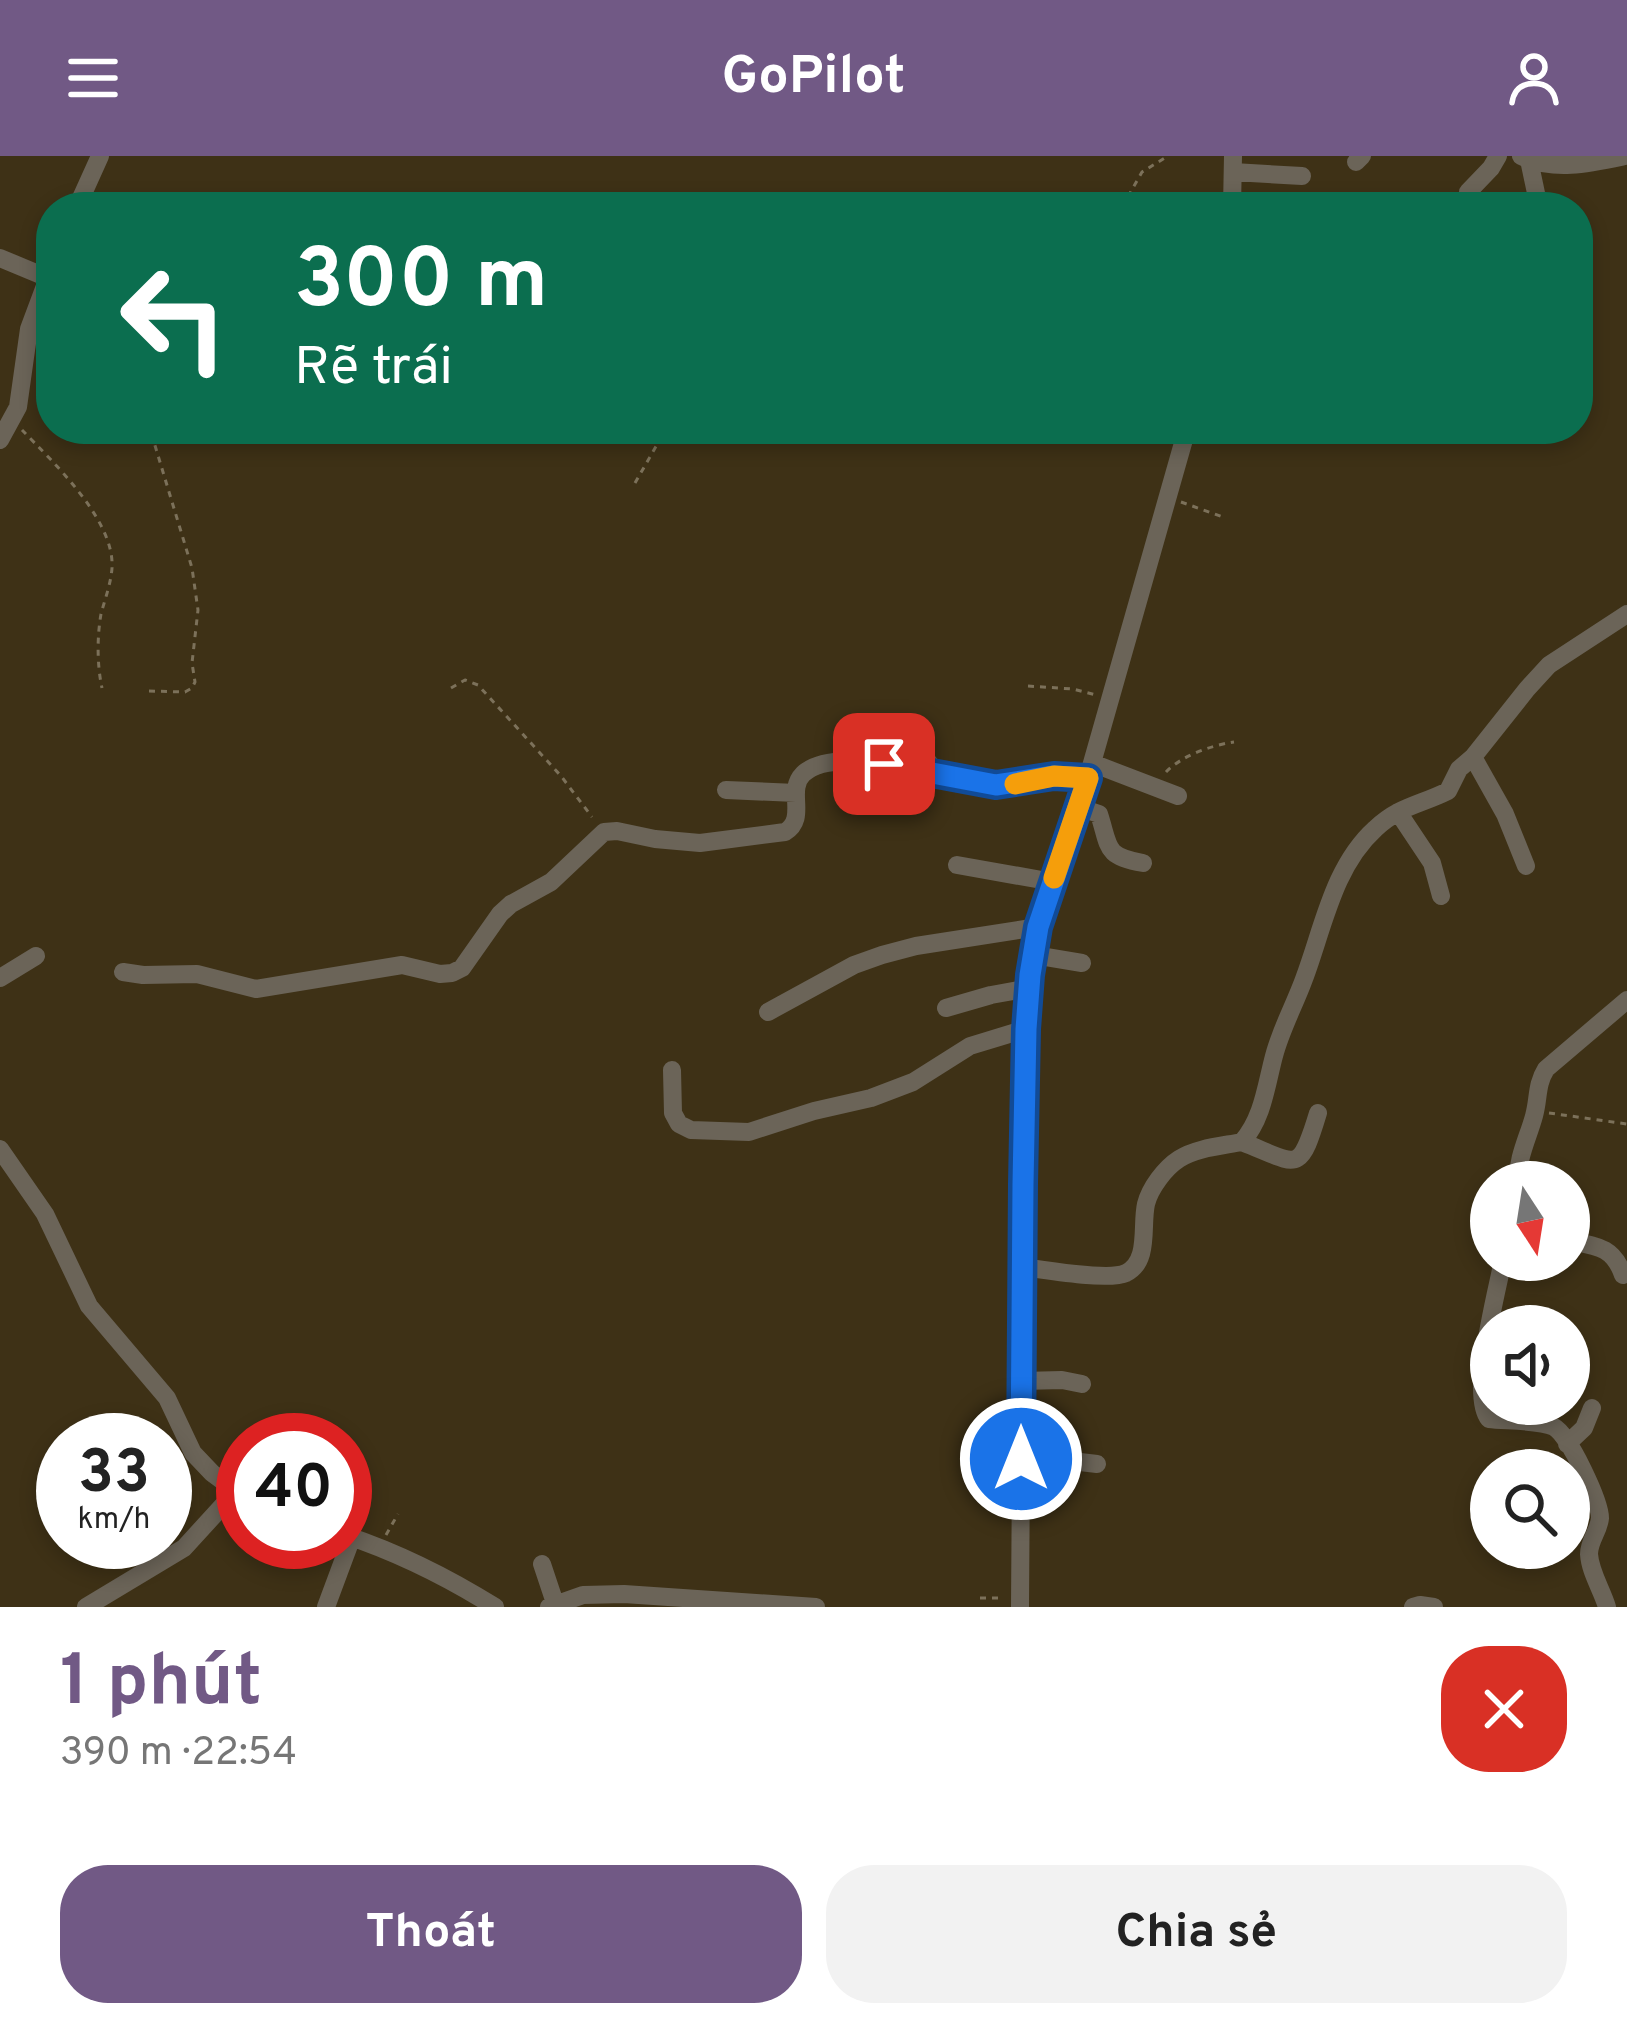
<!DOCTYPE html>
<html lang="vi">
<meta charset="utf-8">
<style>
body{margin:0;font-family:Overpass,sans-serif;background:#f2f2f2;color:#222;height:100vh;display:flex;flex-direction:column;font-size:45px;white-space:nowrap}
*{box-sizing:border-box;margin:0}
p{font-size:39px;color:#767676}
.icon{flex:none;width:66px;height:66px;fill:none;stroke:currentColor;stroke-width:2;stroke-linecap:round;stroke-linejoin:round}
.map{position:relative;height:1451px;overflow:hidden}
.details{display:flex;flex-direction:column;background:#fff;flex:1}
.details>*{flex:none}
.hud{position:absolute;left:36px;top:36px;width:1557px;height:252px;border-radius:48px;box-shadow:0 6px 18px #0003;background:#0b6e4f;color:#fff;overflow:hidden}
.needle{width:78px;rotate:168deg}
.tools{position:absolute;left:1470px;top:1005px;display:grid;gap:24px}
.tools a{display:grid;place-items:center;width:120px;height:120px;border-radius:50%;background:#fff;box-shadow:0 6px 18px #0003;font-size:60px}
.speed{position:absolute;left:36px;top:1257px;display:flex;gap:24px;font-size:60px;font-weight:700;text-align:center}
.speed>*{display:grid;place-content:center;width:156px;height:156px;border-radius:50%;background:#fff;box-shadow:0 6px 18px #0003;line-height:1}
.speed small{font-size:30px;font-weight:400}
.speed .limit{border:18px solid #d22;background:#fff;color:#111}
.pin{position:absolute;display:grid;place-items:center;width:102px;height:102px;color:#fff;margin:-51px;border-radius:24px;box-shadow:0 6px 18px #0006}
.me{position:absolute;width:132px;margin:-66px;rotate:0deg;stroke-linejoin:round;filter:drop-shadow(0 0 9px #0008)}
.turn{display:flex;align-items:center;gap:42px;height:252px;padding:0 60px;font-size:54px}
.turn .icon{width:156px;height:156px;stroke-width:2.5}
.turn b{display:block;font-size:84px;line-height:102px}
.round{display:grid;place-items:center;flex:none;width:126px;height:126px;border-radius:48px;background:#f2f2f2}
.head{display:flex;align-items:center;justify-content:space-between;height:204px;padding:0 60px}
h1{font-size:72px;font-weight:700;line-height:90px;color:#715985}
.action{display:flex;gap:24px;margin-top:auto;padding:24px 60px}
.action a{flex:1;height:138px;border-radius:48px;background:#715985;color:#fff;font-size:48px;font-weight:700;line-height:138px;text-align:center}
.action a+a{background:#f2f2f2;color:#222}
header{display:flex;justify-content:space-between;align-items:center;height:156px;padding:0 60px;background:#715985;color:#fff;font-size:54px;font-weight:700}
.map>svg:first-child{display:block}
</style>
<header><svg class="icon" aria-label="menu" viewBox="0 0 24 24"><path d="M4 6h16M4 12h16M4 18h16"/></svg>GoPilot<svg class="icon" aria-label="person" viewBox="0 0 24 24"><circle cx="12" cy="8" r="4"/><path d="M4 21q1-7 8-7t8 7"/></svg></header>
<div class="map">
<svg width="1627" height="1451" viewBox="0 0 1627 1451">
<rect width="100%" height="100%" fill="#3e3116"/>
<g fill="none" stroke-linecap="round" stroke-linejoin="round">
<path stroke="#7c715a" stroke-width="3" stroke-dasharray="6 6" stroke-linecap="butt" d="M 1122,51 L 1142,16 L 1168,0
M 22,274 C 53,306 115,364 112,412 C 111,427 105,443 101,458 C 97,481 97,509 102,532
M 635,327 L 666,273
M 1181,346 L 1223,361
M 1028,530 L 1073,533 L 1096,539
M 451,532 L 465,524 L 478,529 L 561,620 L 592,661
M 149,535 L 185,536 L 192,532 L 195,526 L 192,507 L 198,454 L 192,412 L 150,273
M 1166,616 C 1181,600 1212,589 1234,586
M 1549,957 L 1627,968
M 386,1379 L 398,1358
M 980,1442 L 1000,1442"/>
<path stroke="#6b6458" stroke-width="18" d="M 1521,0 C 1553,16 1592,7 1625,0
M 1529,4 L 1536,37
M 1356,6 L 1362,0
M 1233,16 L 1302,20
M 1468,36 L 1491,12 L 1498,0
M 77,51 L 100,0
M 1232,51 L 1233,0
M 0,102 L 48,122
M 0,284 L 18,251 L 29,173 L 51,114
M 903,573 L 939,620
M 1473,601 L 1505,658 L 1526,710
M 1092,607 L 1178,640
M 726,634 L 796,637
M 1078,651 L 1099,658 C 1110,692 1104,700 1143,707
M 1398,656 L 1432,707 L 1441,740
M 957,709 L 1053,726
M 1034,799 L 1082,807
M 123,816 L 143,819 L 197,818 L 256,833 L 402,809 L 440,818 L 452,817 L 462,812 L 500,758 L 511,748 L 551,726 L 604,676 L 617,675 L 655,683 L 700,687 L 785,676 C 808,662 786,635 803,618 C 839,584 949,628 995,629 C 1014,630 1032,623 1050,621 C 1063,619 1075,621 1088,621
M 0,822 L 36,800
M 946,852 L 991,839 L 1030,832
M 768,856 L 854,809 L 882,799 L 916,790 L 1038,771
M 672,914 L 673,957 L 679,968 L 691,974 L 749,976 L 814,955 L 871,942 L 913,926 L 970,890 L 1026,873
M 1242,986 C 1298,1008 1299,1020 1318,957
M 0,993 L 45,1058 L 89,1150 L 167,1242 L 193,1297 L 212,1317 L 243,1340
M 1518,1026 C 1517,1002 1528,982 1534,960 C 1539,942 1536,929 1546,913 L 1627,844
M 1569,1085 C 1596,1090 1613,1090 1623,1119
M 1503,1104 C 1497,1136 1469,1239 1489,1263 C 1505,1265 1540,1264 1554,1271 C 1569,1279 1600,1345 1600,1362 C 1599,1375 1589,1384 1589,1398 C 1590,1416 1602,1434 1607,1451
M 1023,1111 C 1044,1114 1109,1125 1126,1117 C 1150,1105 1141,1070 1146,1048 C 1150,1032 1165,1012 1179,1003 C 1196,992 1222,990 1242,986 C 1263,962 1266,930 1274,900 C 1281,873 1295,848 1304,823 C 1323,773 1333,711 1375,673 C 1399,650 1420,649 1448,635 L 1459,613 L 1473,601 L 1527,533 L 1549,509 L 1627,458
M 1022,1225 L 1062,1224 L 1082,1228
M 1567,1288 L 1584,1272 L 1592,1252
M 1021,1299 L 1097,1308
M 972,1303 L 1021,1303
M 345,1379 C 399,1397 447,1421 495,1451
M 542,1408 L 555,1447
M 86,1451 L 184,1392 L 236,1335
M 326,1451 L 352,1381
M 549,1451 L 583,1439 L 624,1438 L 816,1451
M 1020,1451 L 1023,1028 L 1026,873 L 1031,819 L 1038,771 L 1088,621 L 1187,273
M 1413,1451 L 1420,1449 L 1434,1451"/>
</g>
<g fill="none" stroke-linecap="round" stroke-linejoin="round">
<g stroke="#114b97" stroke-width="30">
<path id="route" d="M 884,608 L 996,629 L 1054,620 L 1088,622 L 1038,771 L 1030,819 L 1026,873 L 1023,1028 L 1021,1303"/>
</g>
<use href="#route" stroke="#1a73e8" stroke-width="21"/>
<path stroke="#f59e0b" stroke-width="21" d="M 1015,628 L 1054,620 L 1088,622 L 1054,722"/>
</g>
</svg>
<div class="tools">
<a><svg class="needle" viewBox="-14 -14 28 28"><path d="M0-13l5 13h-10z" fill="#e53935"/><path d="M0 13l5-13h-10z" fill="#767676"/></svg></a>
<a><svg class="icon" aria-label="sound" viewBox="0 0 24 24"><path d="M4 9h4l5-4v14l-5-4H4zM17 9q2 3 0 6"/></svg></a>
<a><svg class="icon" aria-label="search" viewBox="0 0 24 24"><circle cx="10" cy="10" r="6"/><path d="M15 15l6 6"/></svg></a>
</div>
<div class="speed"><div>33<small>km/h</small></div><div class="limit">40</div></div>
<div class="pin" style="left:884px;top:608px;background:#d93025"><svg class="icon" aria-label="arrive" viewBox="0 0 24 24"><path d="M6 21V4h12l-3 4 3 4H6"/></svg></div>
<svg class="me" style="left:1021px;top:1303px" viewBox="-20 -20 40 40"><circle r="17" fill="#1a73e8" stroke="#fff" stroke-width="3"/><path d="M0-11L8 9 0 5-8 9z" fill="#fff"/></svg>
<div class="hud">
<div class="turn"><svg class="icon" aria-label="left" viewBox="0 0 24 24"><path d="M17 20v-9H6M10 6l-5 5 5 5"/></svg><div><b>300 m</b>Rẽ trái</div></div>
</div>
</div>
<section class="details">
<div class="head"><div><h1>1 phút</h1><p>390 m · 22:54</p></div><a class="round" style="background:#d93025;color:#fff"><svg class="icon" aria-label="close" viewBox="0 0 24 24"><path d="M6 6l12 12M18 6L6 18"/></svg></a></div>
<div class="action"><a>Thoát</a><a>Chia sẻ</a></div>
</section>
